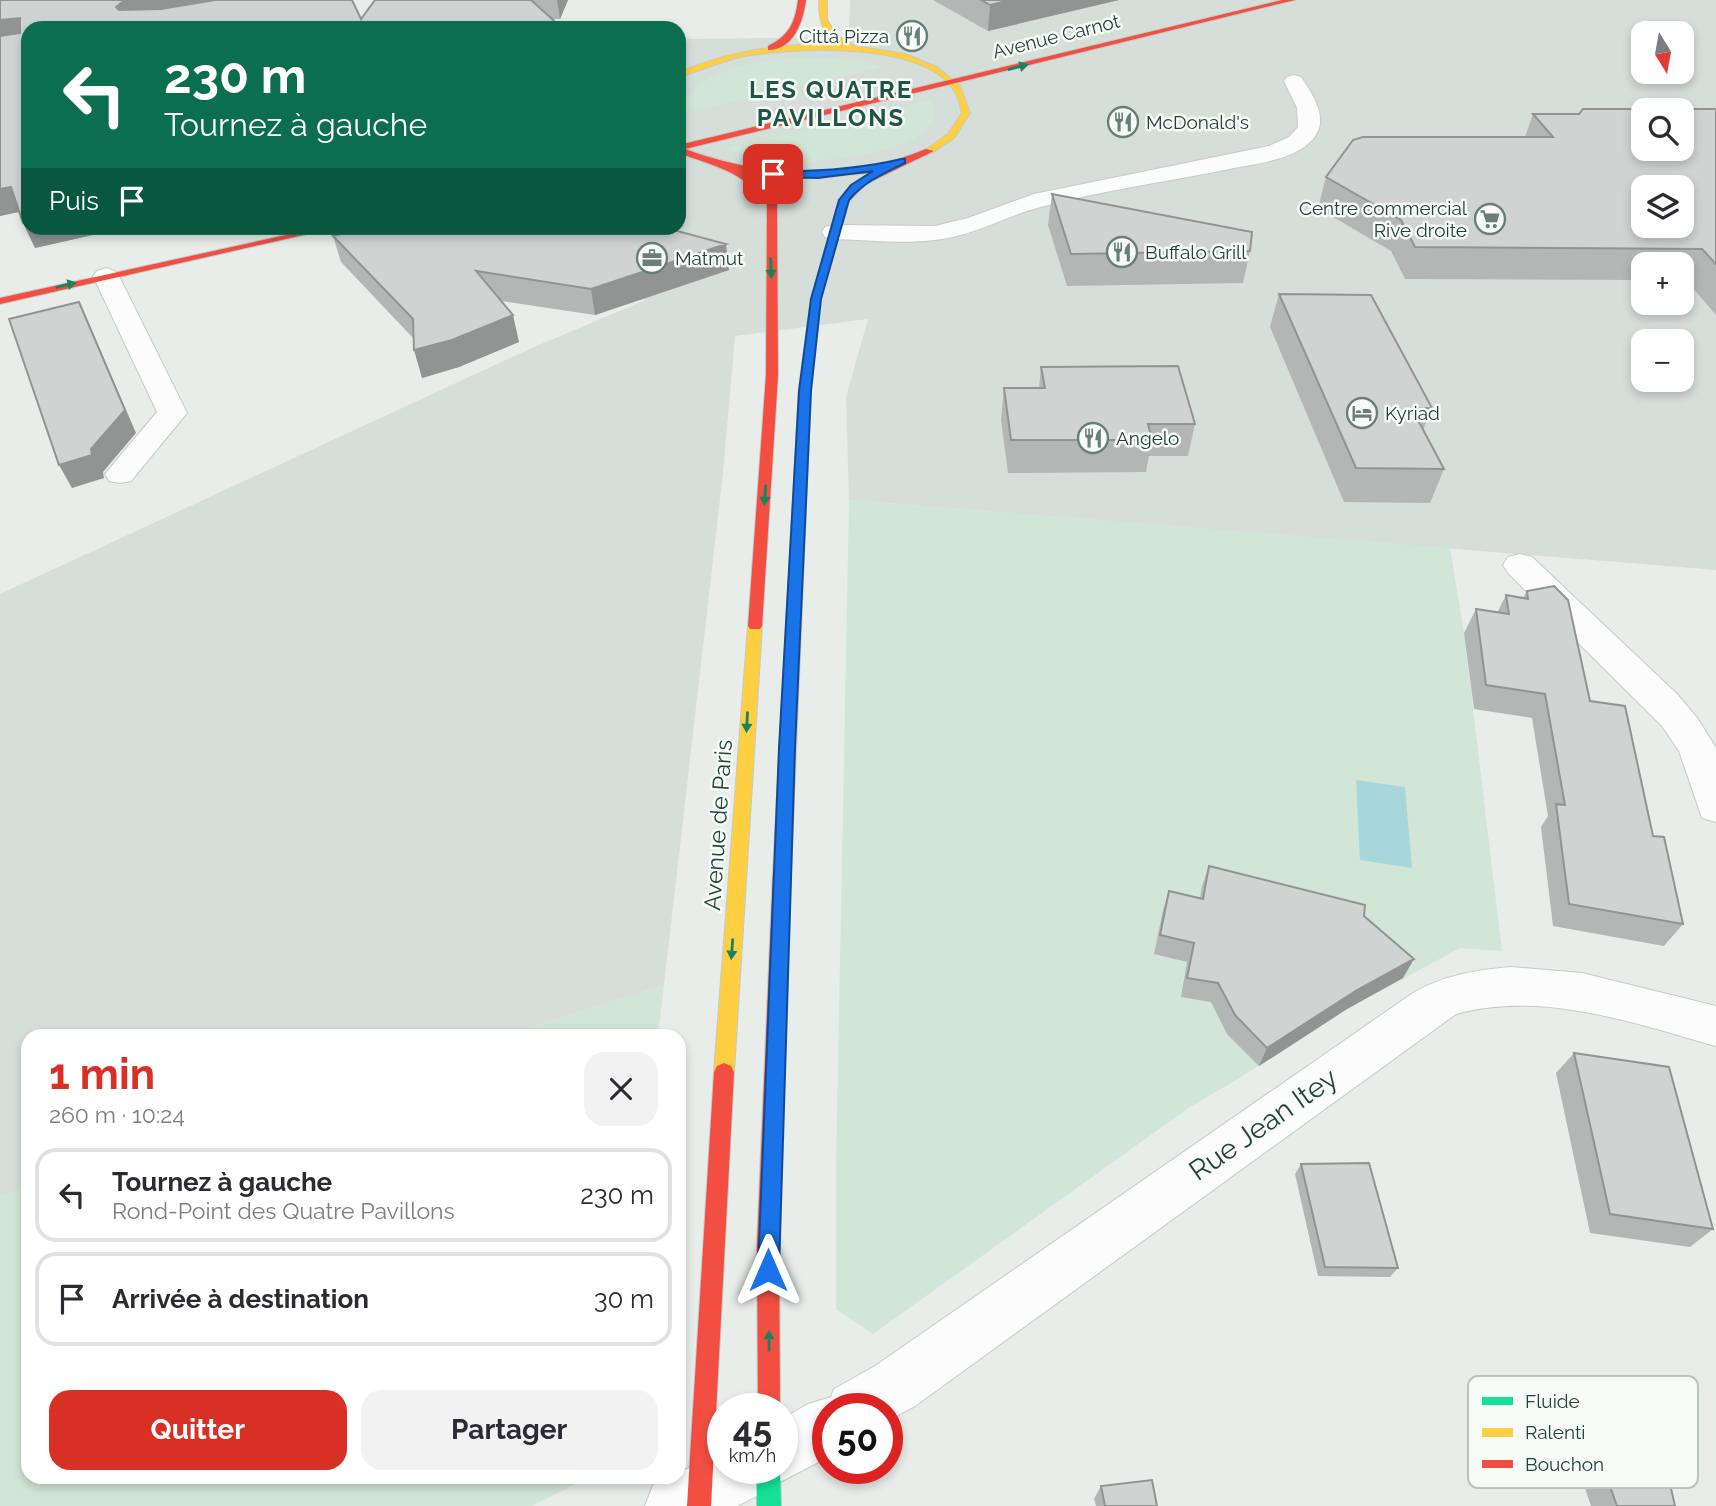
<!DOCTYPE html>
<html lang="fr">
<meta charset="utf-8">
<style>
body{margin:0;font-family:Raleway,sans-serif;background:#f2f2f3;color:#2b2b33;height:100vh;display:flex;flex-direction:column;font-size:26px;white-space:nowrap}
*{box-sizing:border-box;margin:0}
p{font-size:23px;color:#7c7c81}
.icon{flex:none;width:38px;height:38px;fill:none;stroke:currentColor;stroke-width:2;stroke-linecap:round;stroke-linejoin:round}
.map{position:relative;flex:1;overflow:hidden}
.panel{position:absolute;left:21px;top:1029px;width:665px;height:455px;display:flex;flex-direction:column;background:#fff;border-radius:21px;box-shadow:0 4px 10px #0003}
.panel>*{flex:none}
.guide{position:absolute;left:21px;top:21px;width:665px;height:214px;border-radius:21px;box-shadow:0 4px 10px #0003;background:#0b6e4f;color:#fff;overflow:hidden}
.needle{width:46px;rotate:169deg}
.buttons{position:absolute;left:1631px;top:21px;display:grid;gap:14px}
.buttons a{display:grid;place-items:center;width:63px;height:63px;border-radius:14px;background:#fff;box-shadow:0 4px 10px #0003;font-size:35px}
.speed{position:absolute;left:707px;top:1393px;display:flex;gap:14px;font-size:35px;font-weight:700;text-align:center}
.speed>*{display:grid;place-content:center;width:91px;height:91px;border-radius:50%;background:#fff;box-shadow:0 4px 10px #0003;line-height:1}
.speed small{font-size:18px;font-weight:400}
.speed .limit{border:10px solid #d22;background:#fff;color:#111}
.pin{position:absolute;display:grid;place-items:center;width:60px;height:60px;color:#fff;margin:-30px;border-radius:14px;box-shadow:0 4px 10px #0006}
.me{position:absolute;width:77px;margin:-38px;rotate:0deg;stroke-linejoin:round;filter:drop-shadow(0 0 5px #0008)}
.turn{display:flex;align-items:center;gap:24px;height:147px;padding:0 28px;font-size:32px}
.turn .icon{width:91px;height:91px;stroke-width:2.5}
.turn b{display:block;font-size:49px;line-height:60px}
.then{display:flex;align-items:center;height:66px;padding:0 28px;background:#0003;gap:14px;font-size:26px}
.round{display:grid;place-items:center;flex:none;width:74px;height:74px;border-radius:21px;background:#f2f2f3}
.head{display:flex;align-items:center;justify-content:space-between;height:119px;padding:0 28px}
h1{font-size:42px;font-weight:700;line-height:52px;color:#d93025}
.action{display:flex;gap:14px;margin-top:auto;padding:14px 28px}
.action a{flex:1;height:80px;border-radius:21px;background:#d93025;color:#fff;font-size:28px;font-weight:700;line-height:80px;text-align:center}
.action a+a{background:#f2f2f3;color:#2b2b33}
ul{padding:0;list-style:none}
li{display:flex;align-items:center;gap:21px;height:94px;margin:0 14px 10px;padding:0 14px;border:4px solid #e1e1e2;border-radius:21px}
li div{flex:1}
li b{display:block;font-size:26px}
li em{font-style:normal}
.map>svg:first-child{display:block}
</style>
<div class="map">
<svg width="1716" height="1506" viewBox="0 0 1716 1506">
<rect width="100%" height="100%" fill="#e8edea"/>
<path fill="#d6deda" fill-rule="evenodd" d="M 850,0 L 1716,0 L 1716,570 L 849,500 L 846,397 L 868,319 L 735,336 L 723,473 L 664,985 L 503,1036 L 28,1036 L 28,1188 L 0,1197 L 0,594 L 534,347 L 646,300 L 421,228 L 679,228 L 679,39 L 849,37 ZM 1643,33 L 1682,33 L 1682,72 L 1643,72 ZM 1643,110 L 1682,110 L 1682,149 L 1643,149 ZM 1643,187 L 1682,187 L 1682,226 L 1643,226 ZM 1643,264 L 1682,264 L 1682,303 L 1643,303 ZM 1643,341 L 1682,341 L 1682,380 L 1643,380 Z"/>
<path fill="#d1e6d6" d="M 808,57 L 857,60 L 884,67 L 683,113 C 688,66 772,59 808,57 Z
M 931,100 C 932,105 935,111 934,115 C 926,154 823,162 792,162 C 769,161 746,156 724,149 Z
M 849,500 L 1450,548 L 1464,633 L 1502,951 L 1460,948 L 1347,1009 L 1238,1079 L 1190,1107 L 873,1334 L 836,1309 L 836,1166 Z
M 664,985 L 658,1036 L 503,1036 Z
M 28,1188 L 28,1477 L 589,1477 L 532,1506 L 0,1506 L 0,1197 Z"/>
<path fill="#a8d7db" d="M 1356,780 L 1405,787 L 1412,868 L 1360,860 Z"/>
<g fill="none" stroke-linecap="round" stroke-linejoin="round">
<g stroke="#c5cac7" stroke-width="2">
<path id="street" d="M 1294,75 L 1301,77 C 1313,95 1330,119 1313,139 C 1295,160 1255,164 1229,169 C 1167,182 1102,190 1041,207 C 1005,216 973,236 935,240 C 902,244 867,240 834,239 L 825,237 L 822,232 L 825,227 L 834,225 L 935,226 L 968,218 L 1034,194 L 1269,146 L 1289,137 L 1298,127 L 1297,108 L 1284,81 L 1287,77 Z
M 106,268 L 115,271 L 119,276 L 187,413 L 131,481 L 120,483 L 109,481 L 105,474 L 157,412 L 93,276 L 97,271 Z
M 1520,554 L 1532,557 L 1677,694 L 1698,719 L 1716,748 L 1716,822 L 1702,818 L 1679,751 L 1662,726 L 1508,573 L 1503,565 L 1508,557 Z
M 1511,967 L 1582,973 L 1716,1006 L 1716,1046 C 1633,1023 1542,990 1456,1014 L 915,1406 L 887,1421 L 887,1409 L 828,1409 L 828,1457 L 782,1481 L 777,1479 L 773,1488 L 737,1506 L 645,1506 L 653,1485 L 671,1477 L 679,1477 L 679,1473 L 723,1452 L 723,1468 L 782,1468 L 782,1419 L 808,1404 L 831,1397 L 834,1389 L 875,1366 L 1413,993 C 1444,975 1476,970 1511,967 Z"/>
</g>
<g stroke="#c3cbc7" stroke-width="2">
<path id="fast" d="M 756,1468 L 780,1468 L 781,1506 L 757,1506 Z"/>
</g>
<g stroke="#c3cbc7" stroke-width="2">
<path id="slow" d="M 819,0 L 827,0 L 827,19 L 835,35 L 855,46 L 905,54 L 937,67 L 960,86 L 970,113 L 954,138 L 932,153 L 924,151 L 948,134 L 962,113 C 960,106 959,98 955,92 C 926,40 791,47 740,57 C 719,62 700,71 679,77 L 679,72 C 730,51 785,42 840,45 C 822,35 819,20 819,0 Z
M 805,384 L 811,388 L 791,871 L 788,876 L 782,878 L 776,876 L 773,871 L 799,388 Z
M 755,621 L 762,626 L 734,1072 L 731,1078 L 724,1081 L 717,1078 L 714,1072 L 748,626 Z"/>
</g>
<g stroke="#c3cbc7" stroke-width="2">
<path id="jam" d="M 798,0 L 806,0 C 803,21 794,50 768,50 L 768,46 C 789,36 795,23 798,0 Z
M 1282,0 L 1295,0 L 685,149 C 764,178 848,182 926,149 L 934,151 L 866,184 L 849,201 L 821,299 L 811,388 L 805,392 L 799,388 L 811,299 L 839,200 L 860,180 L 873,173 L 804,178 L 744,172 L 757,180 L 777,200 L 778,375 L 762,626 L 760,629 L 750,629 L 748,626 L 766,375 L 767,201 C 736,169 719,168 679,153 L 679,145 Z
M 318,228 L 334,228 L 0,304 L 0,298 Z
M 782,864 L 788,866 L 791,871 L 779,1244 L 780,1409 L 758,1409 L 757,1244 L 773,871 L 776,866 Z
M 724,1063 L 731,1066 L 734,1072 L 711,1506 L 687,1506 L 714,1072 L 717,1066 Z"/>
</g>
<use href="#street" fill="#fcfcfc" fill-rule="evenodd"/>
<use href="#fast" fill="#16e098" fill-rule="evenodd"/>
<use href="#slow" fill="#ffcf43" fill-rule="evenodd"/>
<use href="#jam" fill="#f24e42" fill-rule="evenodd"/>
</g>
<path fill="#b2b6b5" d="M 0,0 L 361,19 L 375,0 L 568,0 L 560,19 L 28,28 L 28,228 L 97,234 L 35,248 L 19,212 L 0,216 Z
M 933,0 L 1119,0 L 988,31 Z
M 1716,109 L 1716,315 L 1686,280 L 1682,280 L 1682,264 L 1643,264 L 1643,280 L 1405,279 L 1391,251 L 1318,208 L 1326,177 L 1525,137 L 1533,114 L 1579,114 Z
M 1052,194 L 1250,251 L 1243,283 L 1067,286 L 1048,225 Z
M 333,236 L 729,270 L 595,315 L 501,301 L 519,342 L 459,367 L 422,378 L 414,339 L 341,262 Z
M 1279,294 L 1432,408 L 1423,430 L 1444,469 L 1430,503 L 1344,502 L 1270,327 Z
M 1041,367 L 1195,424 L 1188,456 L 1149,456 L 1146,472 L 1008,473 L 1001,420 L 1004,388 L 1039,388 Z
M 1527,591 L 1590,701 L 1653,836 L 1683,924 L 1664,946 L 1553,926 L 1541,827 L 1548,816 L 1532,718 L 1474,709 L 1464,633 L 1476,609 L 1497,613 L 1506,595 L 1523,598 Z
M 1209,866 L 1364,916 L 1403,978 L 1347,1009 L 1259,1066 L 1227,1034 L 1211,1002 L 1181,997 L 1187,962 L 1154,954 L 1163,910 L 1169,891 L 1200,898 L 1202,886 Z
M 1574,1053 L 1713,1229 L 1690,1247 L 1590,1233 L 1556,1073 Z
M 1301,1164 L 1398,1268 L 1390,1277 L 1318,1276 L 1295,1174 Z
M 1573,1382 L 1675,1506 L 1591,1506 L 1554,1397 Z
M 1101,1486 L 1157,1506 L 1096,1506 L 1094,1499 Z"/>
<path fill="#919493" d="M 125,0 L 248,0 L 124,28 L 116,7 Z
M 557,0 L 568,0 L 560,19 Z
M 1010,0 L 1119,0 L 988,31 L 990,5 Z
M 20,18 L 28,35 L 0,43 L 0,20 Z
M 11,187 L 23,211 L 0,216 L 0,189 Z
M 28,222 L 28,228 L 94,228 L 97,234 L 35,248 L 23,223 Z
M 726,244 L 729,270 L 595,315 L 591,289 Z
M 79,302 L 89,324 L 136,433 L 103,472 L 104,478 L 72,488 L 59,465 L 91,449 Z
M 513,315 L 519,342 L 459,367 L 422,378 L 414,350 Z
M 1414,959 L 1403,978 L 1347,1009 L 1259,1066 L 1267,1048 L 1357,990 Z"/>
<path fill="#cfd4d2" stroke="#919493" stroke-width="2" fill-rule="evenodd" d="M 0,0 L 125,0 L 116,7 L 119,10 L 161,9 L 215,0 L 352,0 L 361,19 L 375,0 L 531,0 L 562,28 L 28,28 L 28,222 L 23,223 L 11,187 L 0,189 L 0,36 L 20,33 L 20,18 L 0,20 Z
M 981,0 L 1010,0 L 990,5 Z
M 1583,109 L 1716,109 L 1716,264 L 1702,249 L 1415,247 L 1401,220 L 1326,177 L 1353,140 L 1363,137 L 1553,137 L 1533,114 L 1579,114 ZM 1643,110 L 1682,110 L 1682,149 L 1643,149 ZM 1643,187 L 1682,187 L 1682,226 L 1643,226 Z
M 1052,194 L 1252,232 L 1250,251 L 1071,254 Z
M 368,228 L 666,228 L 726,244 L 591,289 L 476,271 L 513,315 L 452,340 L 414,350 L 413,319 L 333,236 Z
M 1279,294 L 1371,295 L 1432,408 L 1412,409 L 1444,469 L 1356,468 Z
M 79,302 L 125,410 L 91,449 L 92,455 L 59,465 L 9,319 Z
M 1178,366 L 1195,424 L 1148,424 L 1152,440 L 1011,440 L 1004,388 L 1045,388 L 1041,367 Z
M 1554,586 L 1568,600 L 1590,701 L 1625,706 L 1653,836 L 1664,837 L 1683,924 L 1569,904 L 1556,804 L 1565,805 L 1545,694 L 1486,685 L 1476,609 L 1509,614 L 1506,595 L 1528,599 L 1527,591 Z
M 1209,866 L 1365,905 L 1364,916 L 1414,959 L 1357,990 L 1267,1048 L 1235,1015 L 1218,983 L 1187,978 L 1194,943 L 1160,935 L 1169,891 L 1203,899 Z
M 1574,1053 L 1669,1067 L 1713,1229 L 1610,1214 Z
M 1369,1163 L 1398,1268 L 1325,1267 L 1301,1164 Z
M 1573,1382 L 1647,1382 L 1675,1506 L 1617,1506 Z
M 1152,1480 L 1157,1506 L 1105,1506 L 1101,1486 Z"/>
<defs><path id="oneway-solid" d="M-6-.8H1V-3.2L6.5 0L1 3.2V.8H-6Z" transform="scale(1.75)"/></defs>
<g fill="#1e815e">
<use href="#oneway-solid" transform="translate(1018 67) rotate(-14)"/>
<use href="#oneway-solid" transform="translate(771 268) rotate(88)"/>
<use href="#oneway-solid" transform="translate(66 285) rotate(-13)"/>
<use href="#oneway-solid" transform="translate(765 495) rotate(93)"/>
<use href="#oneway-solid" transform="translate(747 722) rotate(93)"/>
<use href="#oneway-solid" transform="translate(732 949) rotate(94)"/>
<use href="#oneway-solid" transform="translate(769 1341) rotate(-90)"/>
</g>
<path fill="#1a73e8" stroke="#114b97" stroke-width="2" d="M 902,159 L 905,159 L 905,163 C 884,173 864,182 849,200 L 821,299 L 811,391 L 795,748 L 779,1270 L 776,1278 L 768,1281 L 761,1278 L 758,1270 L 779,748 L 799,391 L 811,299 L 839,200 L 851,185 L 873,171 L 818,178 L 773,177 L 768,174 L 773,171 C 818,172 858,169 902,159 Z"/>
<defs>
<g id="restaurant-ring" transform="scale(1.575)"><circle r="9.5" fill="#f7fbf8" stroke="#697e76" stroke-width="1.5"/><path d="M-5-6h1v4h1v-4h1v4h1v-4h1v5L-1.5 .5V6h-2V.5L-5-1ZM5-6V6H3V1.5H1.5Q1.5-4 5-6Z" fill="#697e76"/></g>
<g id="supermarket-ring" transform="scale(1.575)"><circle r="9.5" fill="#f7fbf8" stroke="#697e76" stroke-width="1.5"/><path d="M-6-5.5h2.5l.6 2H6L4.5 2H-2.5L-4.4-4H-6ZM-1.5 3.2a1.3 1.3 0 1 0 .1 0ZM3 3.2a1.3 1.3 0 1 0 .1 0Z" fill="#697e76"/></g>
<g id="office-ring" transform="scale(1.575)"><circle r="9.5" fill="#f7fbf8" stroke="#697e76" stroke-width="1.5"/><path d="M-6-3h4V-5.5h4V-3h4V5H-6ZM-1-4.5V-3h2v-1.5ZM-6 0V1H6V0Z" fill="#697e76"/></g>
<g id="hotel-ring" transform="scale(1.575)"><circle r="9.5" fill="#f7fbf8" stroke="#697e76" stroke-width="1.5"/><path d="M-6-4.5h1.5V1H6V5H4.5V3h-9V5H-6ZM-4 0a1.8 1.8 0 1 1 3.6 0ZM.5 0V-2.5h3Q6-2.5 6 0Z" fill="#697e76"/></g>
</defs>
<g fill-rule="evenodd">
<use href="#restaurant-ring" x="912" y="36"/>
<use href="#restaurant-ring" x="1123" y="122"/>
<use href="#supermarket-ring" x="1490" y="219"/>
<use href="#restaurant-ring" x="1122" y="252"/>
<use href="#office-ring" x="652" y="258"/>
<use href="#hotel-ring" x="1362" y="413"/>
<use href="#restaurant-ring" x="1093" y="438"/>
</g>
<g text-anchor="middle" stroke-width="5" stroke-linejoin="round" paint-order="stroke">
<g font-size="19" fill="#244238" stroke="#f7fbf8" text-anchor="start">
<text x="889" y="43" text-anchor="end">Cittá Pizza</text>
<text x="1146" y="129">McDonald's</text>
<text x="1467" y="215" text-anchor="end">Centre commercial<tspan x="1467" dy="22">Rive droite</tspan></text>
<text x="1145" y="259">Buffalo Grill</text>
<text x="675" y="265">Matmut</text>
<text x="1385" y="420">Kyriad</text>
<text x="1116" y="445">Angelo</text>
</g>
<g font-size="19" fill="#244238" stroke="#f7fbf8">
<text transform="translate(1056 36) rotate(-14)" y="7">Avenue Carnot</text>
</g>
<g font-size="23" fill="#244238" stroke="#f7fbf8">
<text transform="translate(718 825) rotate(-86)" y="8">Avenue de Paris</text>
</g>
<g font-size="24" font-weight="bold" letter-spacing="2" fill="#1f5544" stroke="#f7fbf8">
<text x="831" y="98">LES QUATRE<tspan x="831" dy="28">PAVILLONS</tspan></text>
</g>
<g font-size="28" fill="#244238" stroke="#f7fbf8">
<text transform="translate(1263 1124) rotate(-35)" y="10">Rue Jean Itey</text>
</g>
</g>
<rect x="1468" y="1376" width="230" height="112" rx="10" fill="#f7fbf8" stroke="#b8c4be" stroke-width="2"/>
<rect x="1482" y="1397" width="31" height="8" fill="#16e098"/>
<rect x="1482" y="1428" width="31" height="9" fill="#ffcf43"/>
<rect x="1482" y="1460" width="31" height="8" fill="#f24e42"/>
<g font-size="19" fill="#244238">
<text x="1525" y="1408">Fluide</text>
<text x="1525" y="1439">Ralenti</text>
<text x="1525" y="1471">Bouchon</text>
</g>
</svg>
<div class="buttons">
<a><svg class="needle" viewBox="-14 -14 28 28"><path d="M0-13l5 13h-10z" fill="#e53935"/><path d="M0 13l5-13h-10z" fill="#7c7c81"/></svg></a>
<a><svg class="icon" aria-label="search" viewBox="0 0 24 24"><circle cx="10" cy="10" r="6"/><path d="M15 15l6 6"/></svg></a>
<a><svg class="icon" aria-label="layers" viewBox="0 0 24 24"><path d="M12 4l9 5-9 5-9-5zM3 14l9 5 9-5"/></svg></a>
<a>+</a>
<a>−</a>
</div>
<div class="speed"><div>45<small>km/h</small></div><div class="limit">50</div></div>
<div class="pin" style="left:773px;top:174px;background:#d93025"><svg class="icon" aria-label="arrive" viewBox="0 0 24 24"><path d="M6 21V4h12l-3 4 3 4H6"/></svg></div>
<svg class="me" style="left:768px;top:1270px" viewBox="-20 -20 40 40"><path d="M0-17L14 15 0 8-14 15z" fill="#1a73e8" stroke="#fff" stroke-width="4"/></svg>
<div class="guide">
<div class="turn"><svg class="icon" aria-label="left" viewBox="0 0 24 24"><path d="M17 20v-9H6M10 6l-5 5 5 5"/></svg><div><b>230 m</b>Tournez à gauche</div></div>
<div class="then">Puis<svg class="icon" aria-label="arrive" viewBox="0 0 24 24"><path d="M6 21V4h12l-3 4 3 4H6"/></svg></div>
</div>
<section class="panel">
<div class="head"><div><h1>1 min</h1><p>260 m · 10:24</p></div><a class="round"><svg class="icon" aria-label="close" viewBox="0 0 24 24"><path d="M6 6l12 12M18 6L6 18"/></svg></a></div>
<ul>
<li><svg class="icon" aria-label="left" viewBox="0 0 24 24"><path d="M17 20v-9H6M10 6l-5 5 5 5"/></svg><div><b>Tournez à gauche</b><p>Rond-Point des Quatre Pavillons</p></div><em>230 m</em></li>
<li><svg class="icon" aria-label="arrive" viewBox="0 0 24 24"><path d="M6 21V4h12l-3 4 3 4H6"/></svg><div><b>Arrivée à destination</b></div><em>30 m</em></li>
</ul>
<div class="action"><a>Quitter</a><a>Partager</a></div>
</section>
</div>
